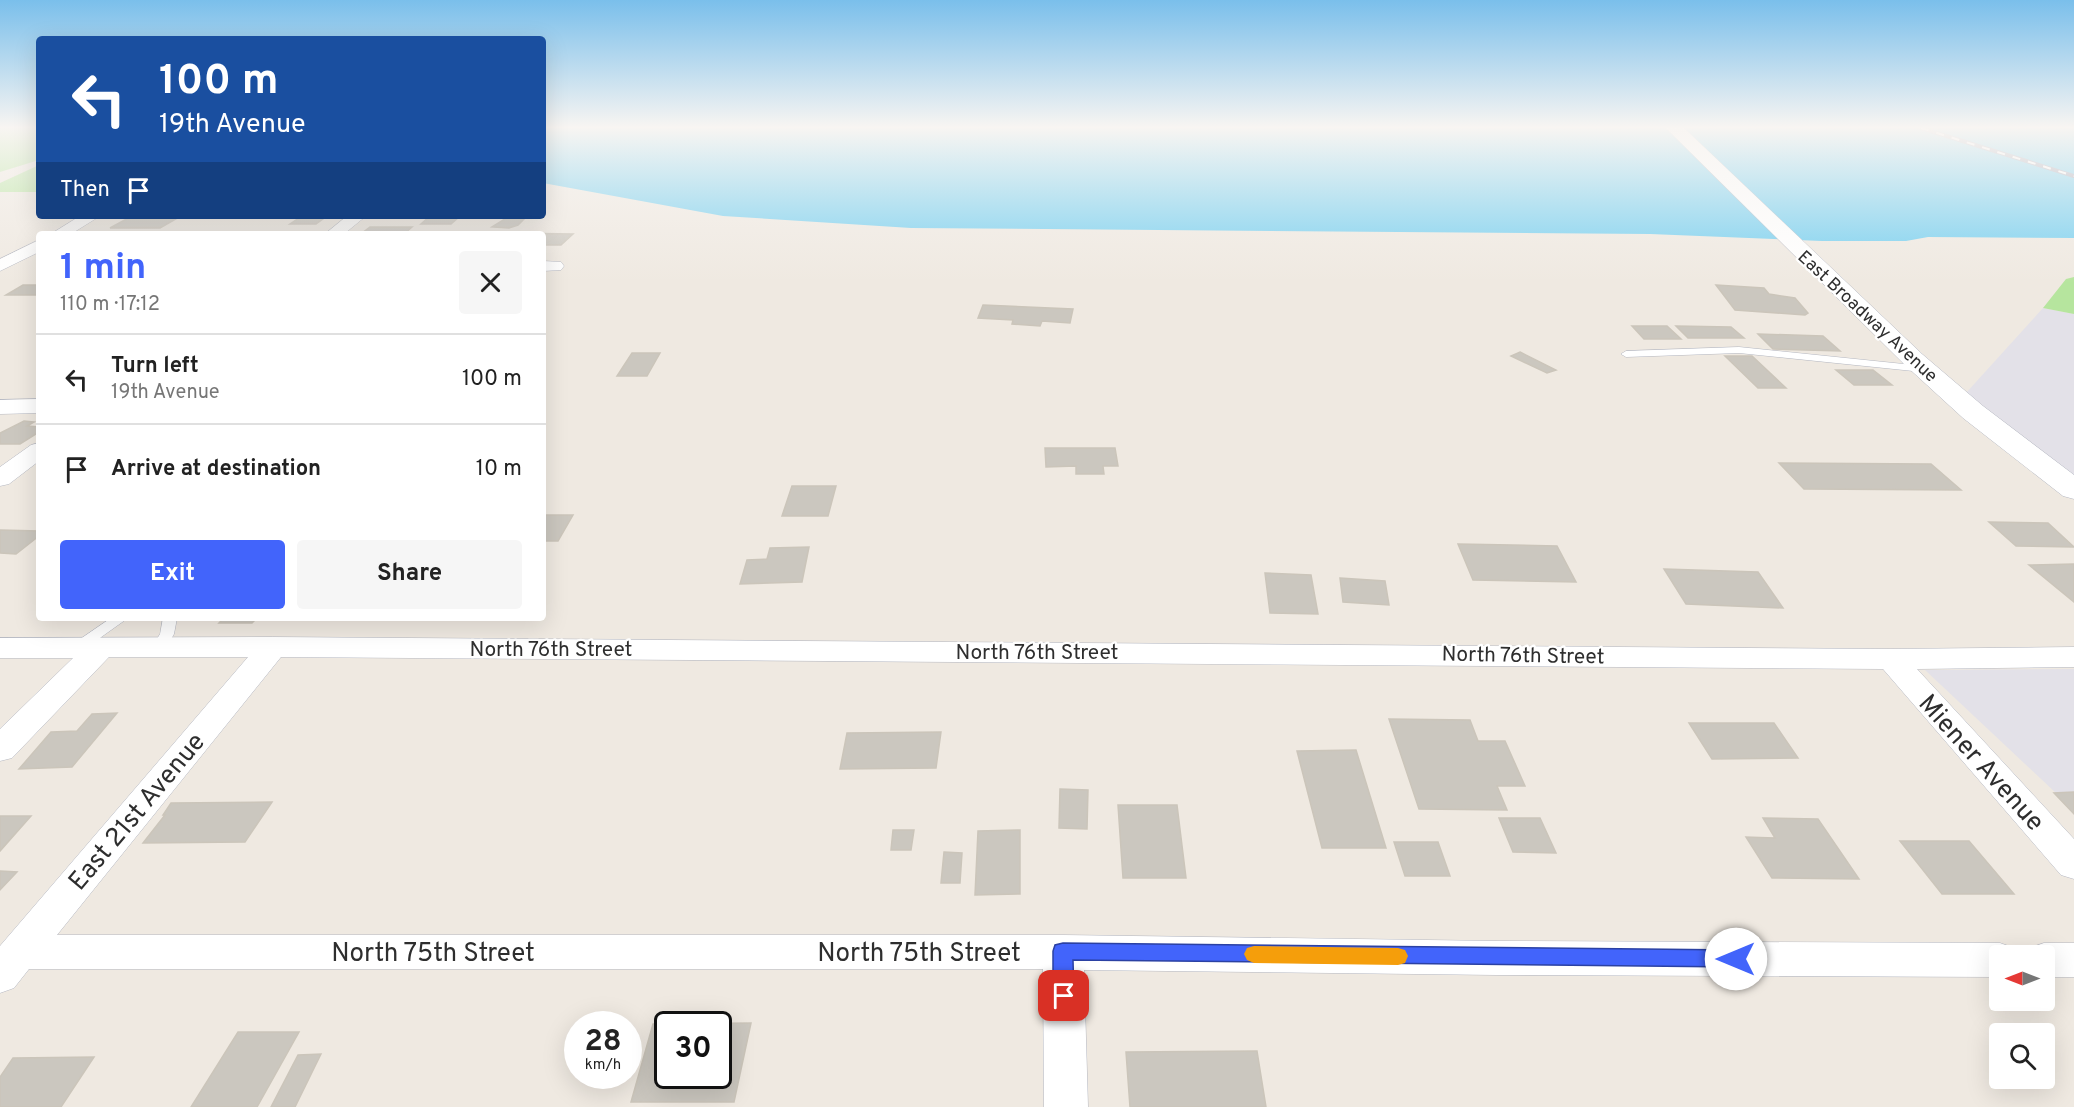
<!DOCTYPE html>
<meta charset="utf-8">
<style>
body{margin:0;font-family:Overpass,sans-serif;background:#f6f6f6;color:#222;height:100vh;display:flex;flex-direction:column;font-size:22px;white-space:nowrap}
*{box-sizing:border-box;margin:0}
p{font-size:20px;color:#767676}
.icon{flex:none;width:33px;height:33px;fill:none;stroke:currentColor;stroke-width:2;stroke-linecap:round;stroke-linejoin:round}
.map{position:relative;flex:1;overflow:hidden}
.details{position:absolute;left:36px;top:231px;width:510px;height:390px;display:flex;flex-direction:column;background:#fff;border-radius:6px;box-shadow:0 6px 24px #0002}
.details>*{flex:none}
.top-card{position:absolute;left:36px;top:36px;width:510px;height:183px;border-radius:6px;box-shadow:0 6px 24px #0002;background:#1a4fa0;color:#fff;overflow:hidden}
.needle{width:39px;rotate:270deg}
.buttons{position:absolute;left:1989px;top:945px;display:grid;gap:12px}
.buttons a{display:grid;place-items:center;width:66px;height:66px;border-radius:6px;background:#fff;box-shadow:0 6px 24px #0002;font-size:30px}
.speed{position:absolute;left:564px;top:1011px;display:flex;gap:12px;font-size:30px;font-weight:700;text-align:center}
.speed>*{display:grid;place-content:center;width:78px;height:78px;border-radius:50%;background:#fff;box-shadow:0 6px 24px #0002;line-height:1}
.speed small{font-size:15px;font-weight:400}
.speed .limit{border:3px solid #111;border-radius:9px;background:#fff;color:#111}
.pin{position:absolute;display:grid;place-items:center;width:51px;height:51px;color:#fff;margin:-26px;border-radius:12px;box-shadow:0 3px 9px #0006}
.me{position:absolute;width:66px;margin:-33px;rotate:270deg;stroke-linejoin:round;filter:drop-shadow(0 0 4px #0008)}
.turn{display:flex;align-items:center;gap:21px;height:126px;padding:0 24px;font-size:27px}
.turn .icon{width:78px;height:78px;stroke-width:2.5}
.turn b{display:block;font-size:42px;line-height:51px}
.then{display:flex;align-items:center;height:57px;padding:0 24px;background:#0003;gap:12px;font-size:22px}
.round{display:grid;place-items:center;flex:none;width:63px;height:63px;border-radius:6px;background:#f6f6f6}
.overview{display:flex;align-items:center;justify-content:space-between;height:102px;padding:0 24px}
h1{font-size:36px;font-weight:700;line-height:45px;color:#4264fb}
.button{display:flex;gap:12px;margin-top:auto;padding:12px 24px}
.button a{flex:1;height:69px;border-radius:6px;background:#4264fb;color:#fff;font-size:24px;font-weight:700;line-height:69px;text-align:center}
.button a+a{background:#f6f6f6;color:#222}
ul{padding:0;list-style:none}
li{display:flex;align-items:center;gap:18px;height:90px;padding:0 24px;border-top:2px solid #e0e0e0}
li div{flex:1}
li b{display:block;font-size:22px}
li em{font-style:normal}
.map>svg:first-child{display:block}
</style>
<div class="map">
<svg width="2074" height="1107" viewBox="0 0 2074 1107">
<rect width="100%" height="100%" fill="#efe9e1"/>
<path fill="#e3e1e8" d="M 2043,308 L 2074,314 L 2074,476 L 1966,393 Z
M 2074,669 L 2074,810 L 1925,670 Z"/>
<path fill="#b6e59e" d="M 0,128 L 39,128 L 39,160 L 0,172 Z
M 39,165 L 39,192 L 0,192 L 0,183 Z
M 2074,277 L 2074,314 L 2043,308 L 2066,279 Z"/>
<path fill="#75cff0" d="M 543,128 L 2074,128 L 2074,238 L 1928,237 L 1906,241 L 1822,241 L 1650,234 L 911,228 L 723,216 L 543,183 Z"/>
<path fill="#cbc7bf" stroke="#cbc5ba" stroke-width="1.5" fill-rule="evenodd" d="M 132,216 L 181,216 L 160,228 L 110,228 Z
M 302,216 L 327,216 L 316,224 L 290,224 Z
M 430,216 L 460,216 L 451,224 L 421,224 Z
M 508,217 L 524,219 L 518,225 L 509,228 L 492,227 Z
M 370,227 L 412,227 L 404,234 L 352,234 L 362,233 Z
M 504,233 L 573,234 L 561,245 L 543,245 L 543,234 Z
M 23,285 L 39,285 L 39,295 L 6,295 Z
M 1716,285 L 1764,288 L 1769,294 L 1795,298 L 1808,313 L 1805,315 L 1735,310 Z
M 983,305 L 1073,309 L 1070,323 L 1042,321 L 1040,326 L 1012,324 L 1013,320 L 978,318 Z
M 1632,326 L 1667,326 L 1681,339 L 1644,339 Z
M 1676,326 L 1731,327 L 1744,338 L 1688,338 Z
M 1758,334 L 1823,336 L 1840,351 L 1773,349 Z
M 1520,352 L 1556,370 L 1547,373 L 1511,356 Z
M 632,353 L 660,353 L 647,376 L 617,376 Z
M 1725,356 L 1752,356 L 1786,388 L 1758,388 Z
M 1836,370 L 1873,370 L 1892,385 L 1854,385 Z
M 24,421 L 34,422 L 27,426 L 39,427 L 39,432 L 20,444 L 0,444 L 0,433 Z
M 1045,448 L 1115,448 L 1118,466 L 1103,466 L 1104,474 L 1076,474 L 1076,466 L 1046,467 Z
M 1779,463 L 1931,464 L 1961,490 L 1804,489 Z
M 792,486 L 836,486 L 828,516 L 782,516 Z
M 543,515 L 573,515 L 558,541 L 543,541 Z
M 1989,522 L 2048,523 L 2074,547 L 2016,546 Z
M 0,530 L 39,531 L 39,536 L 16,554 L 0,553 Z
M 1458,544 L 1557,546 L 1576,582 L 1473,580 Z
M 809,547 L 802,582 L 740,584 L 747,560 L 767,559 L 770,548 Z
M 2074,564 L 2074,602 L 2029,565 Z
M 1664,569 L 1758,572 L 1783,608 L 1686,604 Z
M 1265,573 L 1311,575 L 1318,614 L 1270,613 Z
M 1340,578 L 1385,581 L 1389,605 L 1343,602 Z
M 224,618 L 257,618 L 252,623 L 219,623 Z
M 117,713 L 72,767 L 19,769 L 51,732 L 77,731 L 92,714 Z
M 1389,719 L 1470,720 L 1478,741 L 1505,741 L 1525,786 L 1497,786 L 1507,810 L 1419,809 Z
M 1689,723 L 1774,723 L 1798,758 L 1712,759 Z
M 941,732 L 936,768 L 840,769 L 847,733 Z
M 1356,750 L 1386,848 L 1322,848 L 1297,751 Z
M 1060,789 L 1088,790 L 1087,829 L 1059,828 Z
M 2074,792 L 2074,814 L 2054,793 Z
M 272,802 L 245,842 L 143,843 L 165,815 L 163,815 L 171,803 Z
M 1118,805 L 1177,805 L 1186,878 L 1123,878 Z
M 0,816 L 31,816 L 0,851 Z
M 1499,818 L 1540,818 L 1556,853 L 1513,852 Z
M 1763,818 L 1818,819 L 1859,879 L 1772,878 L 1746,837 L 1775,838 Z
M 893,830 L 914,830 L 911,850 L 891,850 Z
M 1020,830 L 1020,894 L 975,895 L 978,831 Z
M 1900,841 L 1969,841 L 2014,894 L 1942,894 Z
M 1394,842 L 1438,842 L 1450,876 L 1405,876 Z
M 944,852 L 962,853 L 960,883 L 941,883 Z
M 0,871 L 17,872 L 0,890 Z
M 751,1023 L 734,1102 L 631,1102 L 653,1024 ZM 668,1024 L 718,1024 L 718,1076 L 668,1076 Z
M 238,1032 L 299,1032 L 257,1107 L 191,1107 Z
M 1257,1051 L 1266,1107 L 1130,1107 L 1126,1052 Z
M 321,1054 L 295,1107 L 271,1107 L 298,1055 Z
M 94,1057 L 61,1107 L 0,1107 L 0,1077 L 13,1058 Z"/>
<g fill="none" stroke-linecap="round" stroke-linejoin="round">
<g stroke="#b4b7c1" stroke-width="1">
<path id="service" d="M 1739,347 L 1923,366 L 1928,369 L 1923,372 L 1739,353 L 1626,357 L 1621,354 L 1626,351 Z
M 111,618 L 128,618 L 83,650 L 73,650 L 70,647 L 73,644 Z
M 163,618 L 177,618 L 174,634 L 165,650 L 155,650 L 152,647 L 160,634 Z"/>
</g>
<g stroke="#b4b7c1" stroke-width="1">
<path id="minor" d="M 80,216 L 100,216 L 71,234 L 51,234 Z
M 347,216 L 366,216 L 344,234 L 325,234 Z
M 39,240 L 39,252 L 0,271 L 0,259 Z
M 543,261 L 561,262 L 564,266 L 561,270 L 543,271 Z
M 39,399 L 39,413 L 0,414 L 0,400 Z
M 39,443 L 39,461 L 9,484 L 0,486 L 0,467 L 31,445 Z
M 273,637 L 1891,649 L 2074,647 L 2074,667 L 1917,669 L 2074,839 L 2074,879 L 2061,875 L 1883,669 L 281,657 L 57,935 L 1063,935 L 1497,941 L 2000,943 L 2014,948 L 2018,956 L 2000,956 L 2000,977 L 1497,975 L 1084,970 L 1088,1107 L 1044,1107 L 1043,969 L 29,969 L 14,988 L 0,993 L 0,946 L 248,657 L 109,657 L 12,758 L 0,761 L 0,729 L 73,658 L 0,658 L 0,638 Z
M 2044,943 L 2074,943 L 2074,977 L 2044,977 L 2044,956 L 2026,956 L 2030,948 Z"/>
</g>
<g stroke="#b4b7c1" stroke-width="1">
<path id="secondary" d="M 1666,128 L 1684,128 L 1922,354 L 1983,406 L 2074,475 L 2074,499 L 2063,496 L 1963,418 L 1904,364 Z"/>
</g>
<use href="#service" fill="#fff" fill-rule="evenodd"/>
<use href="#minor" fill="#fff" fill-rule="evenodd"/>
<use href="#secondary" fill="#fff" fill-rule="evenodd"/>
<g stroke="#a3a6b8" stroke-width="4">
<path id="rail" d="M 1921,128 L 2074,176"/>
</g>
<use href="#rail" stroke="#fff" stroke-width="2" stroke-dasharray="8" stroke-linecap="butt"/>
</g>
<linearGradient id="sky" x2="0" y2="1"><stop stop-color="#7abfeb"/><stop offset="0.45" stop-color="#f8f5f2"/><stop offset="1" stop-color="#f8f5f2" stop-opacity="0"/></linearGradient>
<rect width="2074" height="283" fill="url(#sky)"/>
<path fill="#4264fb" stroke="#2b41a3" stroke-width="1.5" d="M 1063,943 L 1736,950 L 1743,952 L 1746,959 L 1743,965 L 1736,967 L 1073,960 L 1074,996 L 1071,1003 L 1064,1005 L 1056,1003 L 1053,996 L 1053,951 L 1055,945 Z"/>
<path fill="#f59e0b" d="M 1254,946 L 1398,948 L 1405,950 L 1408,956 L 1405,963 L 1398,965 L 1254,963 L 1247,960 L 1244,954 L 1247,948 Z"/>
<g text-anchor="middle" stroke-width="4.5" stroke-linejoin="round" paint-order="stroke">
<g font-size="18" fill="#2e2e2e" stroke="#fff">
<text transform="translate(1868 316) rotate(43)" y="6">East Broadway Avenue</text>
</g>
<g font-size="21" fill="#2e2e2e" stroke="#fff">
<text x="551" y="656">North 76th Street</text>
<text x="1037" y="659">North 76th Street</text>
<text transform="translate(1523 655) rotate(1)" y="7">North 76th Street</text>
</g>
<g font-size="26" fill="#2e2e2e" stroke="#fff">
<text transform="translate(1982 762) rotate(48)" y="9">Miener Avenue</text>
<text transform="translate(136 811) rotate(-50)" y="9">East 21st Avenue</text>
<text x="433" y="961">North 75th Street</text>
<text x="919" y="961">North 75th Street</text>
</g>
</g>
</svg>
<div class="buttons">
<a><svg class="needle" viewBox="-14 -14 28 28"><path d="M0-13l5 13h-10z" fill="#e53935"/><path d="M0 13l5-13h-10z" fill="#767676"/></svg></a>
<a><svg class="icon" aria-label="search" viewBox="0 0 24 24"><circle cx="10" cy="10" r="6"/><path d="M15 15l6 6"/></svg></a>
</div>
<div class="speed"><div>28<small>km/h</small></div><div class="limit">30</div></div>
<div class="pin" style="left:1064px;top:996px;background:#d93025"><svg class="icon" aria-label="arrive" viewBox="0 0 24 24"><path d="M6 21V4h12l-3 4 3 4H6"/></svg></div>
<svg class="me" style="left:1736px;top:959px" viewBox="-20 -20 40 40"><circle r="19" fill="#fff"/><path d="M0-13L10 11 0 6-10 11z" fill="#4264fb"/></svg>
<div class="top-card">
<div class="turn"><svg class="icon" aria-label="left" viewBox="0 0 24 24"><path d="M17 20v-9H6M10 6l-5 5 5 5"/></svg><div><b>100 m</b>19th Avenue</div></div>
<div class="then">Then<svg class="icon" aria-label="arrive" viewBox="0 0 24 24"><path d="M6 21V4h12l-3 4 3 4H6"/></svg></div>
</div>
<section class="details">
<div class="overview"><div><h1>1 min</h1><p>110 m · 17:12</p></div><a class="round"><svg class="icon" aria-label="close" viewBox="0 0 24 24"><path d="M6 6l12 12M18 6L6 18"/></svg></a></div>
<ul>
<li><svg class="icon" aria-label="left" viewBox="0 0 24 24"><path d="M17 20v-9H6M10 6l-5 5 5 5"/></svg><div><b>Turn left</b><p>19th Avenue</p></div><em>100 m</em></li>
<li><svg class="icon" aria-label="arrive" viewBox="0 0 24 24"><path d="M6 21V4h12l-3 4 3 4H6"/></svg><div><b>Arrive at destination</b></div><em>10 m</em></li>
</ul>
<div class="button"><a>Exit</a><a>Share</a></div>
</section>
</div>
